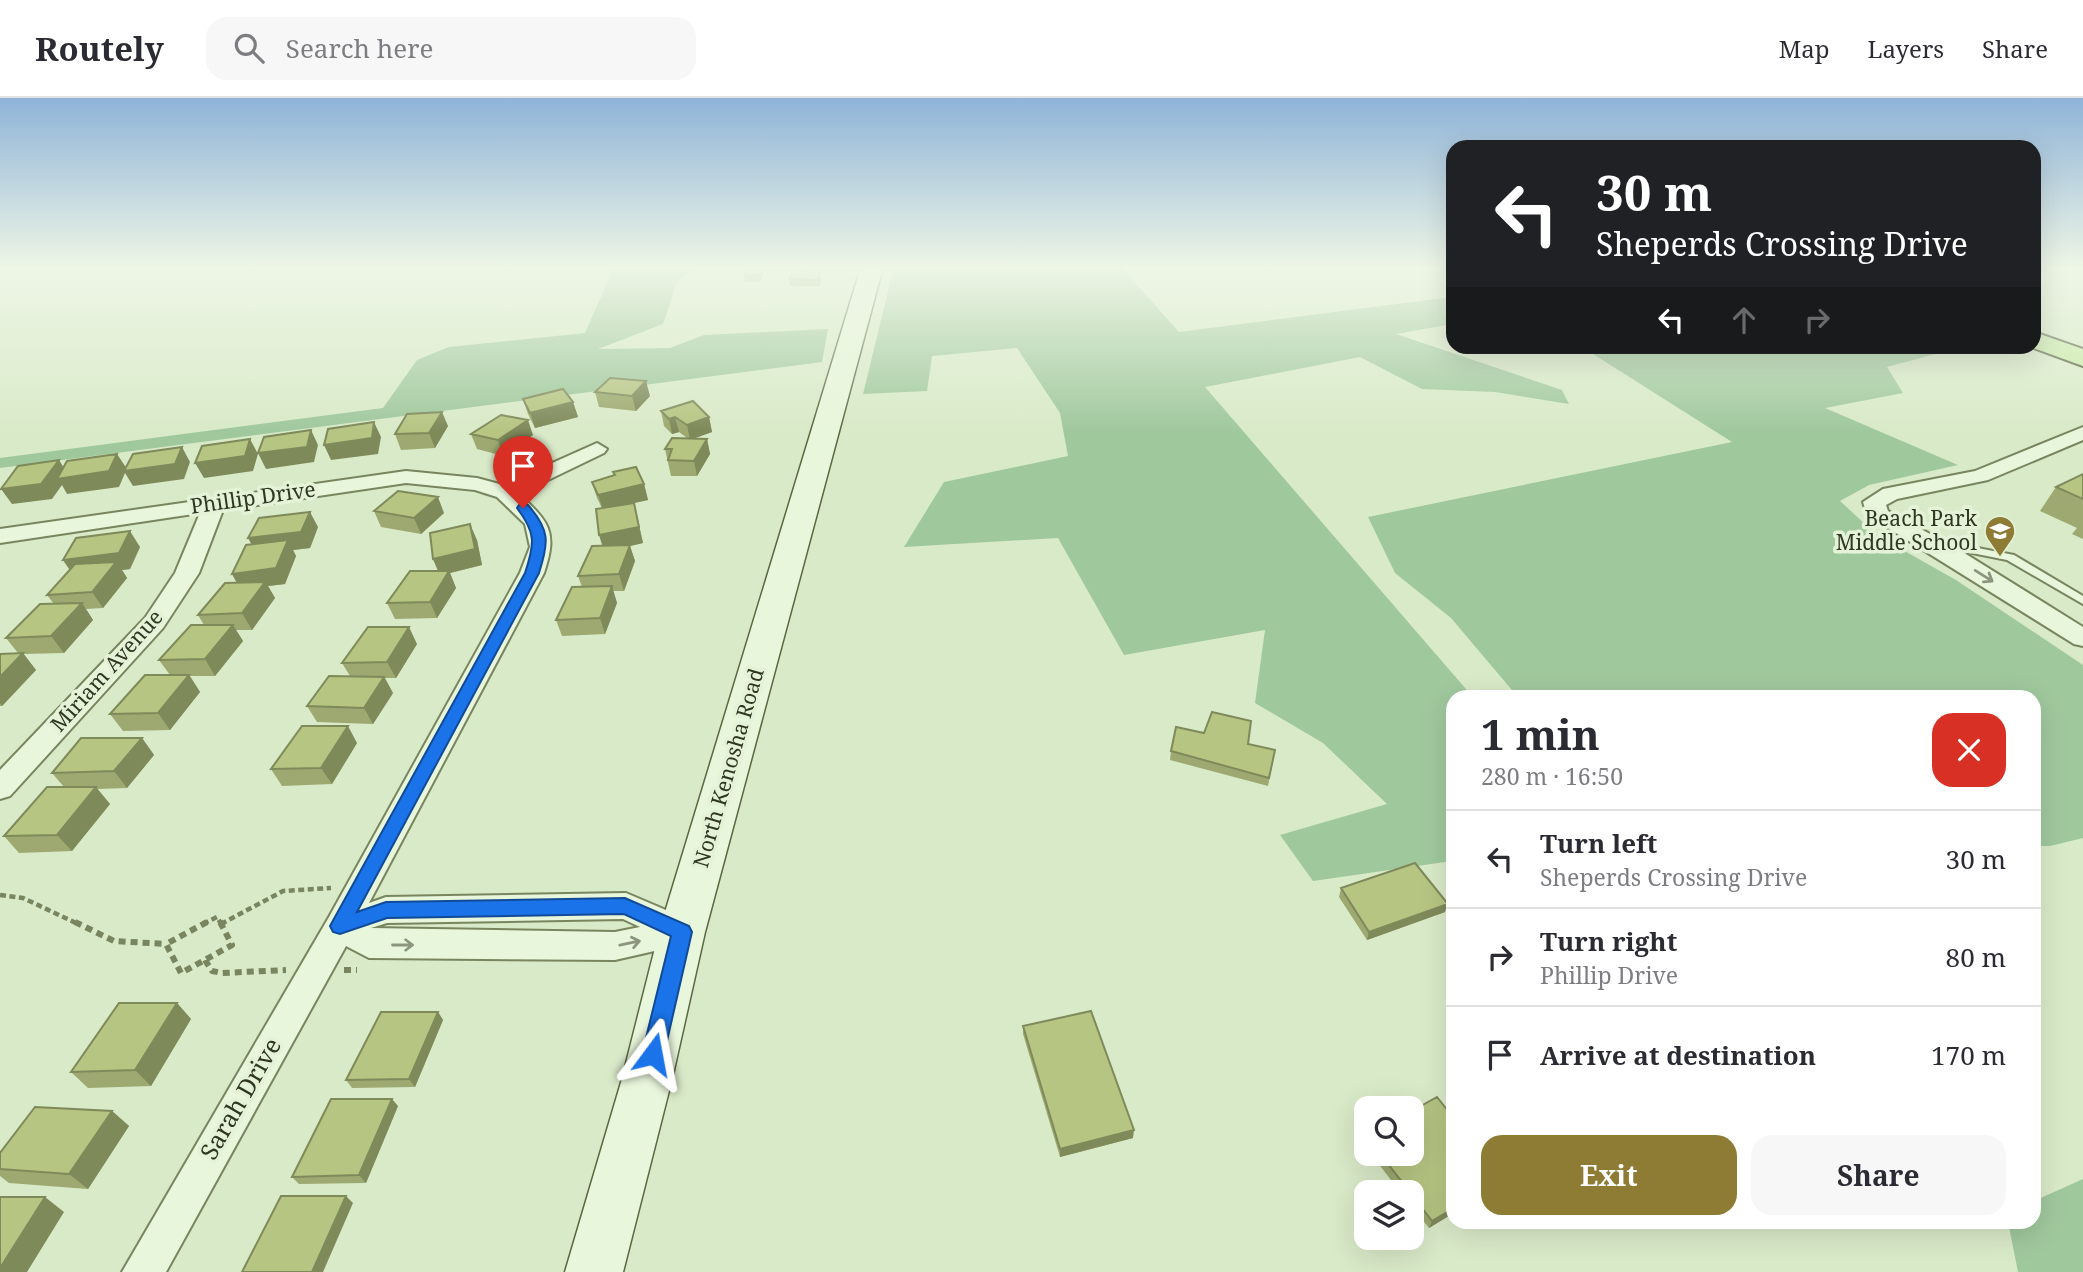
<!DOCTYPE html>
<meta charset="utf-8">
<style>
body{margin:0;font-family:"Noto Serif",serif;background:#f7f7f7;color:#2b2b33;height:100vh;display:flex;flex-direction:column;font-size:26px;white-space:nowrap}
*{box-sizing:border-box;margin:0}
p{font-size:23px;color:#7c7c81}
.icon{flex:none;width:38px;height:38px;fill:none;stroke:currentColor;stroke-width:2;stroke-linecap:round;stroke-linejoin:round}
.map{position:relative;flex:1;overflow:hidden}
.drawer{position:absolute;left:1446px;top:592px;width:595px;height:539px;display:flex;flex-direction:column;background:#fff;border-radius:21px;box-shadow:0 7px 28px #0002}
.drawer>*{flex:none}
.banner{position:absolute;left:1446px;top:42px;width:595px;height:214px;border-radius:21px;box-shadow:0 7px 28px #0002;background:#202124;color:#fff;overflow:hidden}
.fabs{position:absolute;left:1354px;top:998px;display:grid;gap:14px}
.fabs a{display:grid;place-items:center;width:70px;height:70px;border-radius:14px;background:#fff;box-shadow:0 7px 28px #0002;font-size:35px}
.pin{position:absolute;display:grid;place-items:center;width:60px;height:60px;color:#fff;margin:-72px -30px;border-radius:50% 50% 50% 0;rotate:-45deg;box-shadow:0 0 7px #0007}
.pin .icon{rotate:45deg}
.me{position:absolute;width:77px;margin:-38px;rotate:13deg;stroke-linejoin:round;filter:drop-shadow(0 0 5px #0008)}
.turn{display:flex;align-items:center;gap:24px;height:147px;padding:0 35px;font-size:32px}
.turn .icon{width:91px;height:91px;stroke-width:2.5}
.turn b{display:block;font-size:49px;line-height:60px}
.lanes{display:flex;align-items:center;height:66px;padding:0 35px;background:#0003;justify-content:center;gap:35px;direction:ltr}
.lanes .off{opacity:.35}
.round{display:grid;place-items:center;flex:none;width:74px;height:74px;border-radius:21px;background:#f7f7f7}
.overview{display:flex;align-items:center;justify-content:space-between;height:119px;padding:0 35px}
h1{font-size:42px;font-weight:700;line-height:52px}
.action{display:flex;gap:14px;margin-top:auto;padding:14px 35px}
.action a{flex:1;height:80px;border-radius:21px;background:#8e7c35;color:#fff;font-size:28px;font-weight:700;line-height:80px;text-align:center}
.action a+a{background:#f7f7f7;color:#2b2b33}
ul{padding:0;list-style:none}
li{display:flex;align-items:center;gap:21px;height:98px;padding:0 35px;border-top:2px solid #e1e1e2}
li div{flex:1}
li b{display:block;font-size:26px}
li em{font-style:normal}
header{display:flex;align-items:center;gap:42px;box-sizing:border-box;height:98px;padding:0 35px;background:#fff;border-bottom:2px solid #e1e1e2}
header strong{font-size:33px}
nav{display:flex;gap:38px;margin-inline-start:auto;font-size:24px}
.search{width:490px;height:63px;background:#f7f7f7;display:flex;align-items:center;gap:18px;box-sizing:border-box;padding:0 24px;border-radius:21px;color:#7c7c81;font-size:26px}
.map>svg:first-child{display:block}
</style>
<header>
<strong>Routely</strong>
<div class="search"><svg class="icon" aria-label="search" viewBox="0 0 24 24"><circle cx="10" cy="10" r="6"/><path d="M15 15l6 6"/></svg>Search here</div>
<nav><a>Map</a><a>Layers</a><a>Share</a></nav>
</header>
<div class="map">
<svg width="2083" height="1174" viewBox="0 0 2083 1174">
<rect width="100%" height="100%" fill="#d9eac8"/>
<path fill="#a0c89d" d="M 614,169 L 700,169 L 678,181 L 663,226 L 598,251 L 670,250 L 704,237 L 828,231 L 822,264 L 0,370 L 0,360 L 383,310 L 417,262 L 449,249 L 585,235 Z
M 894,169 L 1121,169 L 1179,234 L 1452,199 L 1452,226 L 1396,236 L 1562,292 L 1569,306 L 1495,294 L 1422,291 L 1360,259 L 1205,289 L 1472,598 L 1452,598 L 1452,763 L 1313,783 L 1280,737 L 1387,706 L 1323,645 L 1255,605 L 1265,532 L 1124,557 L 1058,440 L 904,449 L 944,384 L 1068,358 L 1060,315 L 1017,250 L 932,258 L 927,293 L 863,296 Z
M 1582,249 L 1961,249 L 1887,269 L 1903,295 L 1825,310 L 1958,367 L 1869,387 L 1840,403 L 1878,438 L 1956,482 L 2083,567 L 2083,740 L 2050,748 L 2034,748 L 2034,598 L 1517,598 L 1451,520 L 1395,475 L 1368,419 L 1732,344 Z
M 2083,1081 L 2083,1174 L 2018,1174 L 2008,1124 L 2034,1124 L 2034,1103 Z"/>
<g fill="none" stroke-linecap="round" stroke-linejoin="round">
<g stroke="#78855f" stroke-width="4">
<path id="lane" d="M 763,169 L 875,169 L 876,170 L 872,172 L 767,171 Z
M 1936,442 L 2014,457 L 2083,498 L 2083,506 L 2007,462 L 1932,447 L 1931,445 Z"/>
</g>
<g stroke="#78855f" stroke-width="4">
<path id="street" d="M 2083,329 L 2083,342 L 1988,382 L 1897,401 L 1886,407 L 1888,413 L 1961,453 L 2083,529 L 2083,548 L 2074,546 L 1867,417 L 1863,404 L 1883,391 L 1975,373 Z
M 597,345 L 607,351 L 604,355 L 519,396 C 549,424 558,433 544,475 L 369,805 L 386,799 L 626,795 L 694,824 L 698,834 L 694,844 L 615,862 L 369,860 L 346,848 L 166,1174 L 122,1174 L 329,819 L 520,475 L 530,449 L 525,426 L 497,399 L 475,392 L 406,385 L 223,412 L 199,475 L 163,530 L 10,698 L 0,701 L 0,672 L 145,520 L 175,475 L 200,415 L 0,445 L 0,431 L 406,373 L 477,380 L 503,387 ZM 623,821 L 640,829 L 615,834 L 371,830 L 387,825 Z"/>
</g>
<g stroke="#5b6742" stroke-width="3">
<path id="secondary" d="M 861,169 L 883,169 L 705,834 L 672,981 L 623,1174 L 565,1174 L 622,981 L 659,834 Z"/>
</g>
<g stroke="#4a5332" stroke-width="4">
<path id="primary" d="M 2034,234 L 2083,251 L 2083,268 L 2028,248 L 2034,248 Z"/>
</g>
<path stroke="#78855f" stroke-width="4.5" stroke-dasharray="6 3.5" stroke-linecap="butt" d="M 0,797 L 23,800 L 78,826
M 203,826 L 217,819 L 221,826
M 221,826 L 283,793 L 331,790"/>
<path stroke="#78855f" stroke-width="6" stroke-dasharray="7 5" stroke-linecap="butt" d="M 75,824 L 114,843 L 166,846
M 207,824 L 166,846 L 181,875 L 232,847 L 220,824
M 221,826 L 224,824
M 205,862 L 212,873 L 222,875 L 286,872
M 344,872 L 357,872"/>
<use href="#lane" fill="#e8f6db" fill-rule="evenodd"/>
<use href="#street" fill="#e8f6db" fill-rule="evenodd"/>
<use href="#secondary" fill="#e8f6db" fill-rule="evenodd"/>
<use href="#primary" fill="#c7e9a4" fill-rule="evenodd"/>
</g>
<path fill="#9da970" d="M 761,169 L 763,176 L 760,184 L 745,184 L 744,178 Z
M 820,175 L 821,182 L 819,188 L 790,188 L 789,181 Z
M 595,294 L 650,298 L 636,313 L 599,309 Z
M 523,301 L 573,304 L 578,319 L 535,330 L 528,316 Z
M 661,313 L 709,319 L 712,334 L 694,340 L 707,341 L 710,356 L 697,378 L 671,378 L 665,351 L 687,340 L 679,334 L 672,336 L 664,328 Z
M 448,328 L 435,350 L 401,352 L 395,336 Z
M 471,336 L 533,337 L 503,358 L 477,351 Z
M 613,374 L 644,386 L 648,402 L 634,405 L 643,445 L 630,448 L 635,463 L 624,493 L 613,493 L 617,505 L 605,536 L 562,538 L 556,522 L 582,489 L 578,478 L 602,448 L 602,410 L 597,400 L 592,384 L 614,377 Z
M 2083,376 L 2083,441 L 2072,436 L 2077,430 L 2040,413 L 2056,389 Z
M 374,413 L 444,415 L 421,436 L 381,429 Z
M 318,429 L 310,450 L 293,452 L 296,458 L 285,486 L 268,488 L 275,500 L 252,532 L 236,532 L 243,543 L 215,578 L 190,578 L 200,594 L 170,632 L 123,633 L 110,616 L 170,577 L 159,562 L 204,527 L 198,517 L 237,485 L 232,476 L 252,446 Z
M 477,442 L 482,467 L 450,475 L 456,490 L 437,520 L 395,521 L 387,505 L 438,473 L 433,461 Z
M 140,449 L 130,471 L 122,472 L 127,480 L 103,510 L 86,511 L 93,522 L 64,555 L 23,556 L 36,572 L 2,608 L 0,608 L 0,556 L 18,555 L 6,540 L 54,506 L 47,497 L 70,472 L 63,462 Z
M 417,546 L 396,580 L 385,580 L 393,595 L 373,626 L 317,624 L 307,608 L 350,578 L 342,565 Z
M 142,640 L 154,657 L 127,690 L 97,691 L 110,706 L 72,753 L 19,755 L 4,738 L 64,689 L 52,675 Z
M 357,645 L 332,686 L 282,688 L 271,671 Z
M 1275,652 L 1268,688 L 1170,662 L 1171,653 Z
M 1341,790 L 1445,814 L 1367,842 L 1339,799 Z
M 177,905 L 191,921 L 151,988 L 88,990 L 71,974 Z
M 438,914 L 443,922 L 415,989 L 352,990 L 346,982 Z
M 1023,928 L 1133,1040 L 1060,1059 L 1023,936 Z
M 398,1008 L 366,1085 L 299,1086 L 292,1079 Z
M 112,1013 L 129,1028 L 88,1091 L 9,1085 L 0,1078 L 0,1055 Z
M 1412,1013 L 1452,1018 L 1452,1116 L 1429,1130 L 1412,1109 L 1412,1094 L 1400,1094 L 1378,1065 L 1381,1057 L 1412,1055 Z"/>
<path fill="#7f8a5b" d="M 761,169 L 763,176 L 760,184 L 759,177 Z
M 820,175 L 821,182 L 819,188 L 818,182 Z
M 646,283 L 650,298 L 636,313 L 632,298 Z
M 573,304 L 578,319 L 535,330 L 530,315 Z
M 442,314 L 448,328 L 435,350 L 429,335 Z
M 675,319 L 679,334 L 672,336 L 669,321 Z
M 709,319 L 712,334 L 690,342 L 687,327 Z
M 528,322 L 533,337 L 503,358 L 498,342 Z
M 374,324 L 381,339 L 378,356 L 331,362 L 324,347 Z
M 311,332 L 318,347 L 314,364 L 266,371 L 258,355 Z
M 250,341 L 258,356 L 253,373 L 204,380 L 195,365 Z
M 707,341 L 710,356 L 697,378 L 694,363 Z
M 182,349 L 190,364 L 184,381 L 133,388 L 125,375 L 119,389 L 67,396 L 62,387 L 52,401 L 12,406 L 1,391 L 59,362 L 69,378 L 117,356 L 127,371 Z
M 644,386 L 648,402 L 634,405 L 643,445 L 630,448 L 635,463 L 624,493 L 619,476 L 604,453 L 599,437 L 603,412 L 598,397 Z
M 438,399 L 444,415 L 421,436 L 414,420 Z
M 310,414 L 318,429 L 310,450 L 293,452 L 296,458 L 285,486 L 268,488 L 275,500 L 252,532 L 242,515 L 241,492 L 232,476 L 257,456 L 248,440 Z
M 470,426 L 477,442 L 482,467 L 450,475 L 456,490 L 437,520 L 430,504 L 440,477 L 433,461 Z
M 130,433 L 140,449 L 130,471 L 122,472 L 127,480 L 103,510 L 92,494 L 74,478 L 63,462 Z
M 612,488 L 617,505 L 605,536 L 600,520 Z
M 82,505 L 93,522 L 64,555 L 51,538 Z
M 233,527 L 243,543 L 215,578 L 205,561 Z
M 409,529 L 417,546 L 396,580 L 387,564 Z
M 23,555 L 36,572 L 2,608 L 0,605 L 0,579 Z
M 189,577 L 200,594 L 170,632 L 158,615 Z
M 384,579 L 393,595 L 373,626 L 364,610 Z
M 348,628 L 357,645 L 332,686 L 321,670 Z
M 142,640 L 154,657 L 127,690 L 114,673 Z
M 96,689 L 110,706 L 72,753 L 57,737 Z
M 1448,806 L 1445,814 L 1367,842 L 1369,834 Z
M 177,905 L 191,921 L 151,988 L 135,972 Z
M 438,914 L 443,922 L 415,989 L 409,981 Z
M 392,1001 L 398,1008 L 366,1085 L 359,1077 Z
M 112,1013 L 129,1028 L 88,1091 L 69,1076 Z
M 1134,1032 L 1133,1040 L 1060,1059 L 1060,1051 Z
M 346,1098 L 353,1105 L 323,1174 L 312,1174 Z
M 45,1099 L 64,1114 L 27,1174 L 0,1174 L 0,1170 Z
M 1452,1111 L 1452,1116 L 1429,1130 L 1432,1123 Z"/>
<path fill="#b6c582" stroke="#7f8a5b" stroke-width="2" d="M 748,169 L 761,169 L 759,177 L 744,178 Z
M 794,172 L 820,175 L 818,182 L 789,181 Z
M 610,280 L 646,283 L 632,298 L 595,294 Z
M 563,291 L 573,304 L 530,315 L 523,301 Z
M 693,303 L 709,319 L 687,327 L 675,319 L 669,321 L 661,313 Z
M 442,314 L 429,335 L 395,336 L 407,316 Z
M 501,317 L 528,322 L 498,342 L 471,336 Z
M 374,324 L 372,340 L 324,347 L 328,331 Z
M 311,332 L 307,349 L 258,355 L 264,339 Z
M 672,340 L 707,341 L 694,363 L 668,362 L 672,351 L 665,351 Z
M 250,341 L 245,358 L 195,365 L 202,348 Z
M 182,349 L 175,366 L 124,373 L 133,356 Z
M 117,356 L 109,373 L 57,381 L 67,363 Z
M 59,362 L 41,386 L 1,391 L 18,368 Z
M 636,369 L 644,386 L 598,397 L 592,384 L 615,377 L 613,374 Z
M 2083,376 L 2083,401 L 2056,389 Z
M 398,393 L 438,399 L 414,420 L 374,413 Z
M 634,405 L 639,429 L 599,437 L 596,411 Z
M 310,414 L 301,434 L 248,440 L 259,420 Z
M 470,426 L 475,451 L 433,461 L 430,435 Z
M 130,433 L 119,455 L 63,462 L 76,440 Z
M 288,442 L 276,470 L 232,476 L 246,447 Z
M 630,447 L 619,476 L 578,478 L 592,448 Z
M 116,464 L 92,494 L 47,497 L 75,466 Z
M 410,473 L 449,473 L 430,504 L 387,505 Z
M 265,484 L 242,515 L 198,517 L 225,485 Z
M 612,488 L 600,520 L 556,522 L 572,489 Z
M 82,505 L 51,538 L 6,540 L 40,506 Z
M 191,527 L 233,527 L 205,561 L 159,562 Z
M 368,529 L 409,529 L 387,564 L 342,565 Z
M 23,555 L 0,579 L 0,556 Z
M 145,577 L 189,577 L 158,615 L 110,616 Z
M 329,578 L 384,579 L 364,610 L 307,608 Z
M 1212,614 L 1251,623 L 1248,646 L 1275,652 L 1269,680 L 1171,653 L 1176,629 L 1204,635 Z
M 302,628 L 348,628 L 321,670 L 271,671 Z
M 81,640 L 142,640 L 114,673 L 52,675 Z
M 47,689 L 96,689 L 57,737 L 4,738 Z
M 1415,765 L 1448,806 L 1369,834 L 1341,790 Z
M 119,905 L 177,905 L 135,972 L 71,974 Z
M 1091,913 L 1134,1032 L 1060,1051 L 1023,928 Z
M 381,914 L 438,914 L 409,981 L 346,982 Z
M 1437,999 L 1452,1018 L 1452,1111 L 1432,1123 L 1412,1097 L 1412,1094 L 1410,1094 L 1381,1057 L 1385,1055 L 1412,1055 L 1412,1040 L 1418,1037 L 1412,1028 L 1412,1013 Z
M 331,1001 L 392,1001 L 359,1077 L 292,1079 Z
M 35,1009 L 112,1013 L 69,1076 L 0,1071 L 0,1055 Z
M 281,1098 L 346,1098 L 312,1174 L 242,1174 Z
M 0,1099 L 45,1099 L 0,1170 Z"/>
<defs><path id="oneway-shaft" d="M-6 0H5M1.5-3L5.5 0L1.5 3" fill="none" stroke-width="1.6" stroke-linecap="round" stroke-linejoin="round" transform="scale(1.75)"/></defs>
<g stroke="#8c967e">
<use href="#oneway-shaft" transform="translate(1984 478) rotate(32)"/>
<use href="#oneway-shaft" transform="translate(630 845) rotate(-12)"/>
<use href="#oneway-shaft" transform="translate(403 847)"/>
</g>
<linearGradient id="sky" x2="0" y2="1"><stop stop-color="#8fb4d8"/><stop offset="0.51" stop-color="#eef6e6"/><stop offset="1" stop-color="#eef6e6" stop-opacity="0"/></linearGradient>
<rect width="2083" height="333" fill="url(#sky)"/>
<path fill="#1a73e8" stroke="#114b97" stroke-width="2" d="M 519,407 L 528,407 C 550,432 549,444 539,475 L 357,814 L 386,804 L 625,800 L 689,828 L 692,834 L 664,956 L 661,963 L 653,966 L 645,963 L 642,956 L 671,838 L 624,816 L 387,820 L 340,836 L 333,834 L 330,828 L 525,475 C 535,445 536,435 517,410 Z"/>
<defs>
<g id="school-pin" transform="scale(1.575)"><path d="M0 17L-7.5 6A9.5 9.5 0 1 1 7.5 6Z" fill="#8e7c35" stroke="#e4f3d7"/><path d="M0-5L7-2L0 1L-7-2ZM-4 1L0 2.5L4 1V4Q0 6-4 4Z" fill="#fff"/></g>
</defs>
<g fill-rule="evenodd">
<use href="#school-pin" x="2000" y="433"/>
</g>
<g text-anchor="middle" stroke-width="7" stroke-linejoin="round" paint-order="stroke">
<g font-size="21" fill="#303721" stroke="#e4f3d7">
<text transform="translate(253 400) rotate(-8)" y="7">Phillip Drive</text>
<text transform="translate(107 573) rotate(-48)" y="7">Miriam Avenue</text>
<text transform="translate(729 670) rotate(-74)" y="7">North Kenosha Road</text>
</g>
<g font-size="21" fill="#303721" stroke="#e4f3d7" text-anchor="end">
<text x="1977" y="428">Beach Park<tspan x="1977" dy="24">Middle School</tspan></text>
</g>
<g font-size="24" fill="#303721" stroke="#e4f3d7">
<text transform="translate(241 1001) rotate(-60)" y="8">Sarah Drive</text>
</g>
</g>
</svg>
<div class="fabs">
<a><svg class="icon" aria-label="search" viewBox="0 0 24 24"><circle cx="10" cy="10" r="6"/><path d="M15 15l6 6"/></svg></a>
<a><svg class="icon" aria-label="layers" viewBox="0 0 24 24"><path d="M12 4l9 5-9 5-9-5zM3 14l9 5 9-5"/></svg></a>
</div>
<div class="pin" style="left:523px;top:410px;background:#d93025"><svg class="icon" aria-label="arrive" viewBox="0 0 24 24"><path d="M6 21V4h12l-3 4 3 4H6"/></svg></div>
<svg class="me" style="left:653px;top:956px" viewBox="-20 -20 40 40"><path d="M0-17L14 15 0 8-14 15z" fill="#1a73e8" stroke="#fff" stroke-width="4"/></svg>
<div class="banner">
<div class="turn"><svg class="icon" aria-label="left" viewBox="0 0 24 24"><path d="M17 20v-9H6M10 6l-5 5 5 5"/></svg><div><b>30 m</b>Sheperds Crossing Drive</div></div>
<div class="lanes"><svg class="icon" aria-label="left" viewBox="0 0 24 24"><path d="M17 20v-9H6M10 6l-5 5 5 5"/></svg><svg class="icon off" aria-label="ahead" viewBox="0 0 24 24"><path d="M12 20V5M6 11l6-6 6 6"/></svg><svg class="icon off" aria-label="right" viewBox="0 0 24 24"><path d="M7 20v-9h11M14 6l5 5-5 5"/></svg></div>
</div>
<section class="drawer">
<div class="overview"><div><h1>1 min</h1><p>280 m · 16:50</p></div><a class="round" style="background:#d93025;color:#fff"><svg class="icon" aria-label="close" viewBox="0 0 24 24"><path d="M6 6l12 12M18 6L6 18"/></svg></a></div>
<ul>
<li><svg class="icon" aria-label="left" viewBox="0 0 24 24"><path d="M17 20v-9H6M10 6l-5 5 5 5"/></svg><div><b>Turn left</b><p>Sheperds Crossing Drive</p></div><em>30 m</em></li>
<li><svg class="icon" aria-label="right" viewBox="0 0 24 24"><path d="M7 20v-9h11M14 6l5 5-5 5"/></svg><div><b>Turn right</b><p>Phillip Drive</p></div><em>80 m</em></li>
<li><svg class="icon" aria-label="arrive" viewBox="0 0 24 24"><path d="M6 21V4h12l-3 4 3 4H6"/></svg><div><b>Arrive at destination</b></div><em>170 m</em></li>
</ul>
<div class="action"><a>Exit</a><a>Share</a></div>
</section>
</div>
